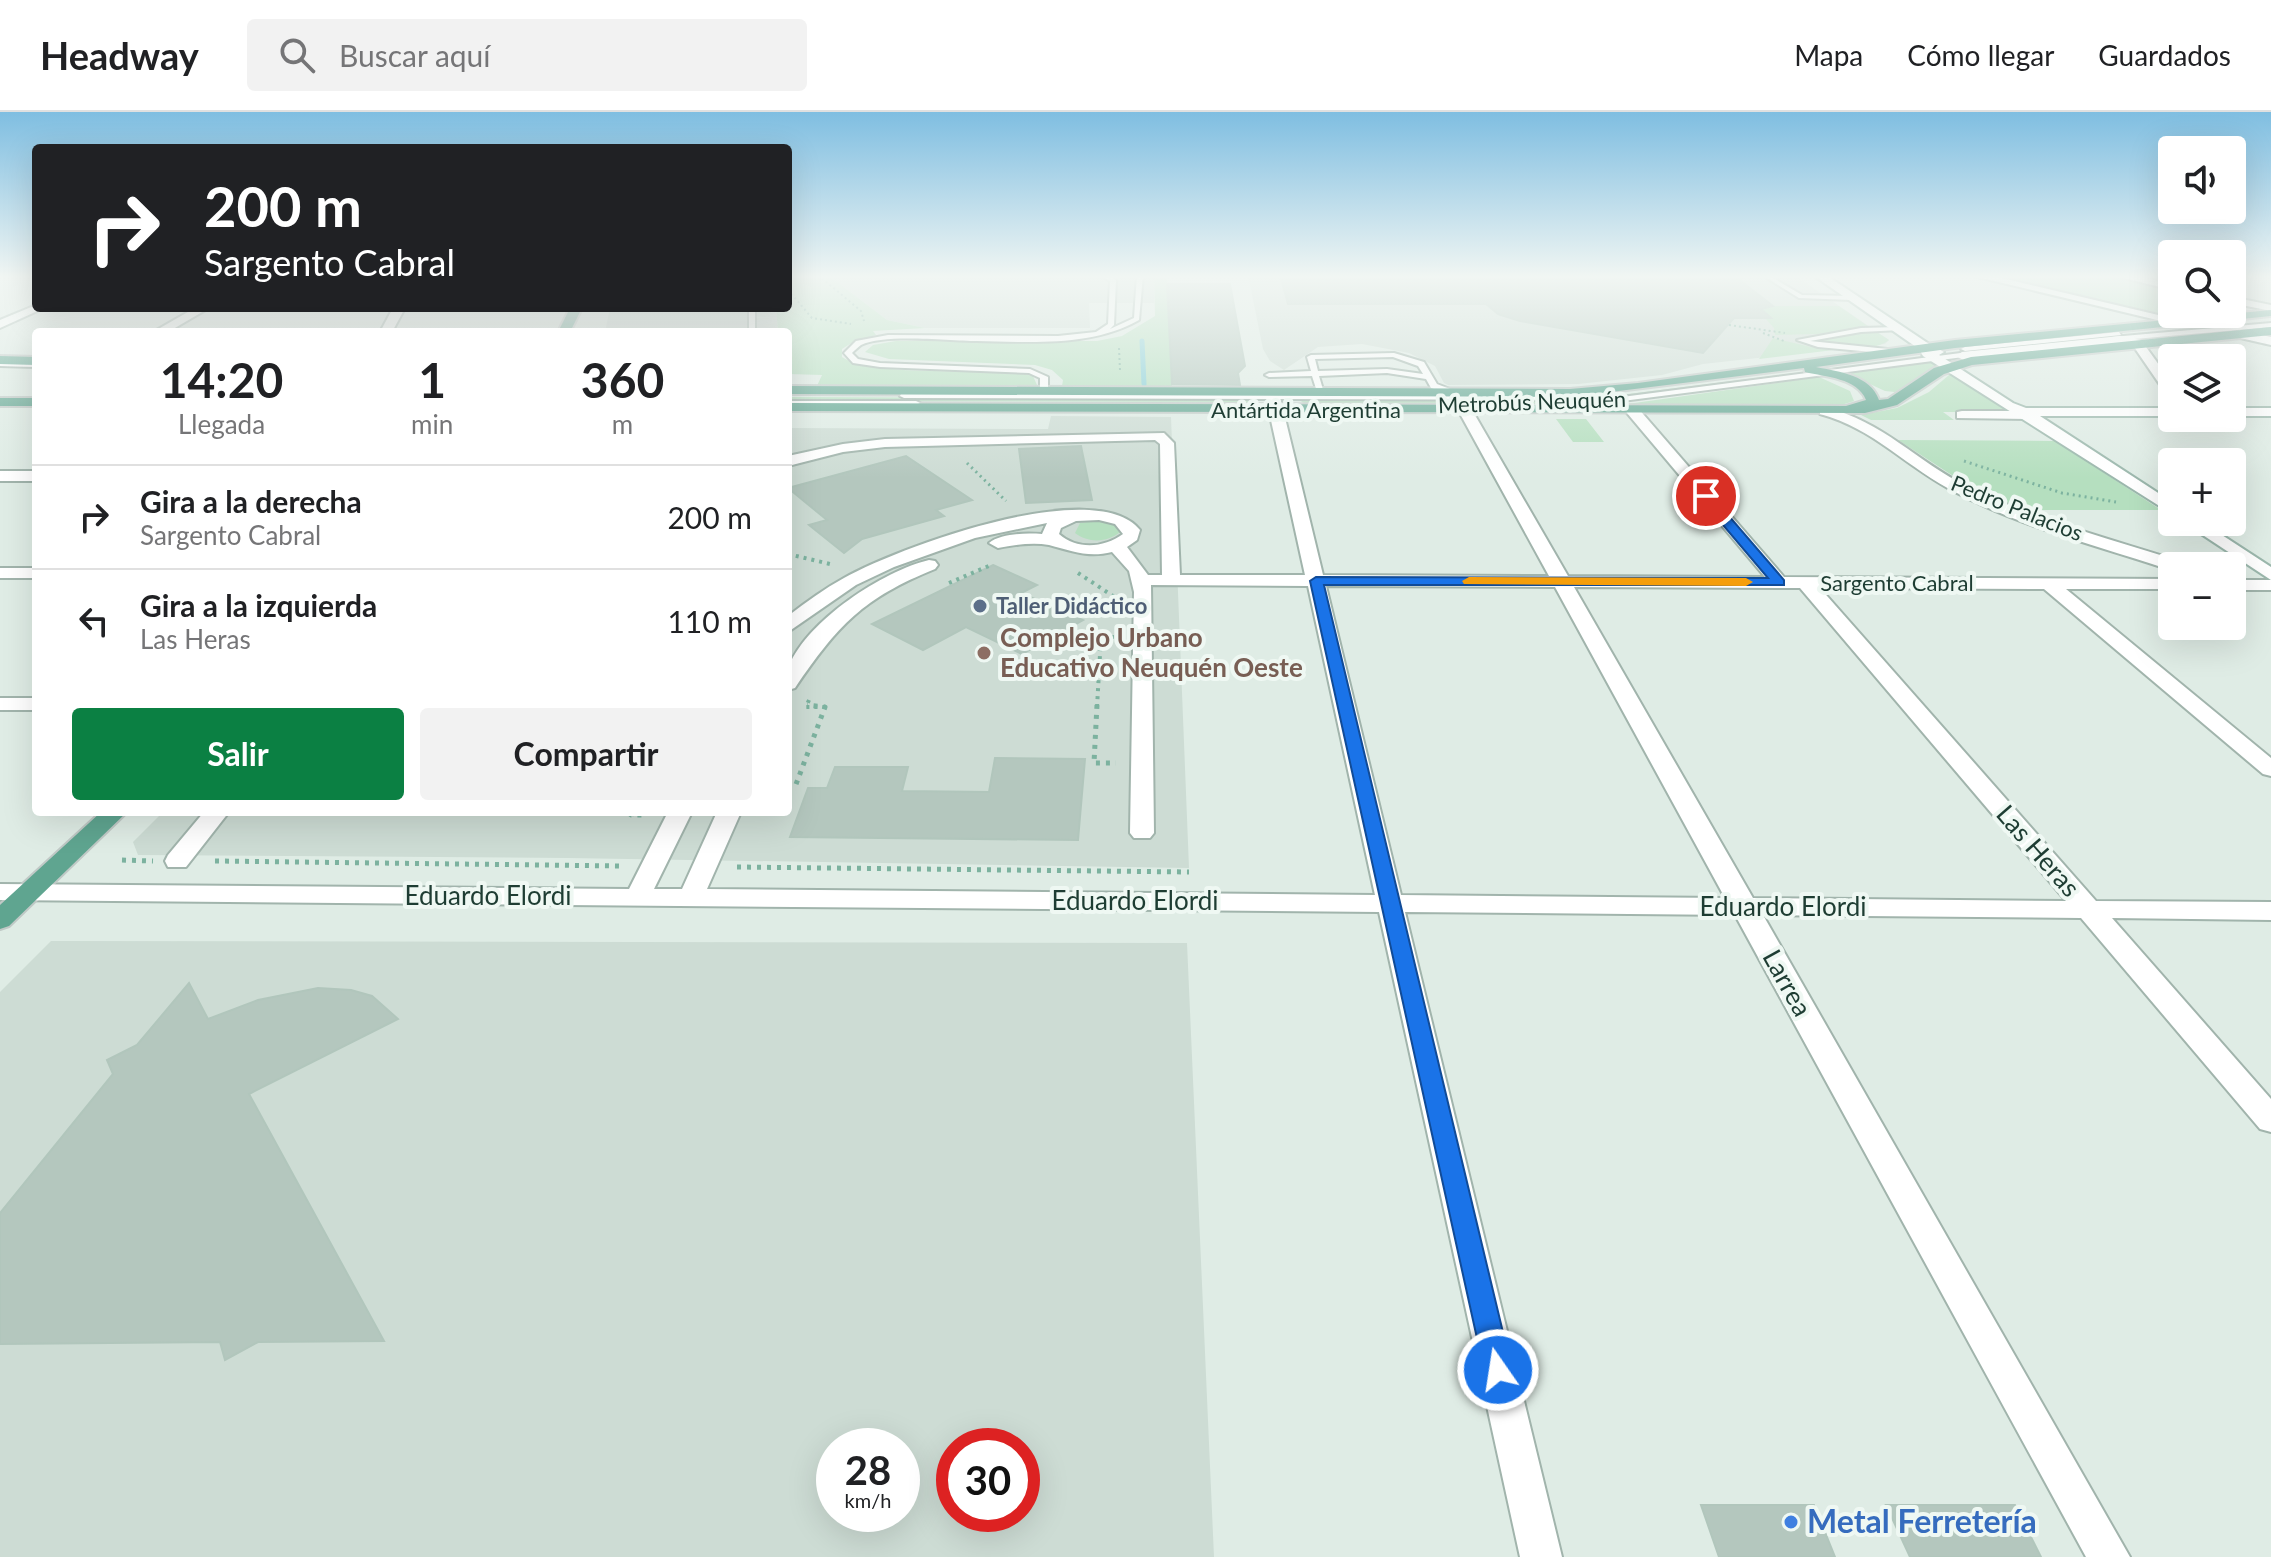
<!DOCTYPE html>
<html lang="es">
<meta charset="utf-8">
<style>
body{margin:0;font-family:Lato,sans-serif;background:#f2f2f2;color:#202124;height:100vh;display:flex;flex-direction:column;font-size:30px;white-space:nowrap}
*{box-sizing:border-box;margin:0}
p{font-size:26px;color:#757577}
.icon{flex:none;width:44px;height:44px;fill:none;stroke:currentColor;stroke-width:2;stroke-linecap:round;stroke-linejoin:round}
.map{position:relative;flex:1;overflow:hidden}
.details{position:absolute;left:32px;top:216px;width:760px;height:488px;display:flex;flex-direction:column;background:#fff;border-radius:8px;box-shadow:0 8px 32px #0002}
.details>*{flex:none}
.banner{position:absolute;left:32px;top:32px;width:760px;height:168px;border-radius:8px;box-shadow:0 8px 32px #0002;background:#202124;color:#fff;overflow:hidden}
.tools{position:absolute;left:2158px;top:24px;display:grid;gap:16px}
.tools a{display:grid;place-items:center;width:88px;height:88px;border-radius:8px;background:#fff;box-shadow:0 8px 32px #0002;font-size:40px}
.speed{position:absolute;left:816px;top:1316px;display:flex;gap:16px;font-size:40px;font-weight:700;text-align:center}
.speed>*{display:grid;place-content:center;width:104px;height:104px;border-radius:50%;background:#fff;box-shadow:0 8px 32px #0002;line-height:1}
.speed small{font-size:20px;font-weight:400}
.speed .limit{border:12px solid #d22;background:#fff;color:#111}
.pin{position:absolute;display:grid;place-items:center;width:68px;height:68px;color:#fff;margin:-34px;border:4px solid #fff;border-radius:50%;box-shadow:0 2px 8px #0007}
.me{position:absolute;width:88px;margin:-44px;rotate:347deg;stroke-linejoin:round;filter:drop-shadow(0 0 6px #0008)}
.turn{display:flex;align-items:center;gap:28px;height:168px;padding:0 40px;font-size:36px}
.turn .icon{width:104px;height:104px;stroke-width:2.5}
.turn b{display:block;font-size:56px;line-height:68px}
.eta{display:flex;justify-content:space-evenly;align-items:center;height:136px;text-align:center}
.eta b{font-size:48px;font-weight:700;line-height:56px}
.primary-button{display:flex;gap:16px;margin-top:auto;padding:16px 40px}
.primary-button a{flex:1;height:92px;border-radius:8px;background:#0b8043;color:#fff;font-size:32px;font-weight:700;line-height:92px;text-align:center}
.primary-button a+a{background:#f2f2f2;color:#202124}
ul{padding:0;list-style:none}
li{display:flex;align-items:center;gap:24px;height:104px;padding:0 40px;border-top:2px solid #e0e0e0}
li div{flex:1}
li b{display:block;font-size:30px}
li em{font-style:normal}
header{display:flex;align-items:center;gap:48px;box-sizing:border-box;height:112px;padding:0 40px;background:#fff;border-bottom:2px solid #e0e0e0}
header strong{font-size:38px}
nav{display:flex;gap:44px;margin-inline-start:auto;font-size:28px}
.search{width:560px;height:72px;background:#f2f2f2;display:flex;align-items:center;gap:20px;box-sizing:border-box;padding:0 28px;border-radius:8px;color:#757577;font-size:30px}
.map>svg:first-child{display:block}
</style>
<header>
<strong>Headway</strong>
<div class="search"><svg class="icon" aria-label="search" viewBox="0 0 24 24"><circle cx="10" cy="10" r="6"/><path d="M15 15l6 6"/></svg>Buscar aquí</div>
<nav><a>Mapa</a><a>Cómo llegar</a><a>Guardados</a></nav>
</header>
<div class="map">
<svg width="2271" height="1445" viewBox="0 0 2271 1445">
<rect width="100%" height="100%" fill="#dfece5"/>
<path fill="#cddcd4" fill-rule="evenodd" d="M 828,163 L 1154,163 L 1154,191 L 1089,191 L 1090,216 L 925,216 L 887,208 Z
M 1248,163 L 1794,163 L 1889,228 L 1885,232 L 1703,252 L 1662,263 L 1578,272 L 1448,273 L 1444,271 L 1435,254 L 1409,241 L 1362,232 L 1318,235 L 1284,258 L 1270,249 L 1263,237 Z
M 610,196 L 776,196 L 778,220 L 605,220 Z
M 1051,304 L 1171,305 L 1189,756 L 568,746 L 138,743 L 133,730 L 163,700 L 788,700 L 788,316 L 1048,317 Z
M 51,829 L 1187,831 L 1214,1445 L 0,1445 L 0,880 ZM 834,1334 L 902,1334 L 902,1402 L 834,1402 ZM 954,1334 L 1022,1334 L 1022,1402 L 954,1402 Z"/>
<path fill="#b5dfbf" d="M 788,163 L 828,163 L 887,208 L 925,216 L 873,219 L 876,223 L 853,230 L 842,237 L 842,245 C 870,265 977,257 1016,260 L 1033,264 L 1037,273 L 1033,276 L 816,276 L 822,263 L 788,262 L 788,220 L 778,220 L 776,196 L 788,196 Z
M 1154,163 L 1167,163 L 1172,274 L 1062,274 L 1063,268 L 1052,258 L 1035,253 L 889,247 L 865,240 L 873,233 L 896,229 L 1097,229 L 1122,224 L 1155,204 Z
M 2018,163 L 2104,163 L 2172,178 L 2172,202 L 2230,202 L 2173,205 L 2003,166 Z
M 1773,194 L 1839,194 L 1869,215 L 1817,222 L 1775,223 L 1774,216 L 1765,206 L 1770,205 L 1761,197 Z
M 1869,219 L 1875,219 L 1889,228 C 1872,242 1833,233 1812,230 L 1806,227 Z
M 1773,226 L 1811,235 L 1842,237 L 1759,247 Z
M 1931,249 L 1938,253 L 1895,280 L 1885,279 L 1846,261 Z
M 1795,261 L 1809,261 L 1625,287 L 1568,291 L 1304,291 L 1299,288 L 1588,287 Z
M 1949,263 L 1955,263 L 2013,300 L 1943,300 L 1954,308 L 1871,308 L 1861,303 L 1897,296 L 1929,280 Z
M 1819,265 L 1850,279 L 1854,289 L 1832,296 L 1592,297 Z
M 788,285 L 1243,287 L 1251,290 L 788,289 Z
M 1556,307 L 1586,307 L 1604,330 L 1573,330 Z
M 1898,328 L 2055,329 L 2161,398 L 2023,398 L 1970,375 Z
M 1100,408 L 1114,411 L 1120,420 C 1107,431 1088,431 1075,421 L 1080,411 Z"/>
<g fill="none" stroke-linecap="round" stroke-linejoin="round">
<path stroke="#81cdd6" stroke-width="5" d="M 1142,229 L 1144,272"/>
</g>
<path fill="#b4c7be" stroke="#b1c6bc" stroke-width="2" d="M 1280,163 L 1733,163 L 1773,194 L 1761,197 L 1771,206 L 1734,206 L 1703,241 L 1520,209 L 1498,202 L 1486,192 L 1288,192 Z
M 1167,172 L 1230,172 L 1245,254 L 1238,261 L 1240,273 L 1172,272 Z
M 1081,334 L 1092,388 L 1026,391 L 1019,337 Z
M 906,344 L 972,388 L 936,398 L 944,404 L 862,427 L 844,441 L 809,413 L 827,408 L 788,376 Z
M 993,453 L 1037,473 L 1021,481 L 1083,508 L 1022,542 L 966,515 L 923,538 L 872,512 Z
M 995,646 L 1085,647 L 1078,728 L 790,725 L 808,676 L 827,676 L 835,655 L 908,655 L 902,679 L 989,680 Z
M 189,871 L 208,907 L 258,888 L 318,876 L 351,878 L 372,884 L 398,907 L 249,982 L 384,1229 L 258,1230 L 225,1248 L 220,1230 L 0,1232 L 0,1101 L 113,962 L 107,948 L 137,933 Z
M 1701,1393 L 1814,1393 L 1835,1445 L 1719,1445 Z
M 1886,1393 L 2015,1393 L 2041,1445 L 1910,1445 Z"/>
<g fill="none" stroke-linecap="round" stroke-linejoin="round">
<g stroke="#a1b4ac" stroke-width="4">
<path id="lane" d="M 1100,163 L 1108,163 L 1116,168 L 1114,213 L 1110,217 L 1134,206 L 1137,163 L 1143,163 L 1139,208 C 1092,235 1030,230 977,229 C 950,229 884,221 861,233 C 858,235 855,238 852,241 L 858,247 L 880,251 L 1030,257 L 1048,265 L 1048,280 L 1045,282 L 1318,283 L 1312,264 L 1269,265 L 1265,263 L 1269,261 L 1311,259 L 1307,245 L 1311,243 L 1394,241 L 1424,250 L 1437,272 L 1455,279 L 1456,281 L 1452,283 L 1579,284 L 1583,286 L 1579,288 L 904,286 L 900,284 L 901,282 L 1043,282 L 1040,280 L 1040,266 L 1029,261 L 880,255 L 853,251 L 844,241 L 856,229 L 888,223 L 1058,224 L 1096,220 L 1108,212 L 1110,169 ZM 1393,245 L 1418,254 L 1423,262 L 1387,257 L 1318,259 L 1315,247 ZM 1387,261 L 1426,267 L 1431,276 L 1452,283 L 1322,283 L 1324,281 L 1319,264 Z
M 1768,163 L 1802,183 L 1852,184 L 1855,186 L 1852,188 L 1799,186 L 1767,166 Z
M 749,196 L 755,196 L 755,220 L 749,220 Z
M 2271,211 L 2271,215 L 2112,229 L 2108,227 L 2112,225 Z
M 1898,215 L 1900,218 L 1861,220 L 1810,229 L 1897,238 L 1894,242 L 1818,235 L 1797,228 L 1861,216 Z
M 2119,220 L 2121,223 L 1965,239 L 1961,237 L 1965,235 Z
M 1976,239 L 1980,241 L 1979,243 L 1568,296 L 1564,294 L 1568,292 Z
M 0,250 L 36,251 L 36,255 L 0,254 Z
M 788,289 L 916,289 L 920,291 L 916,293 L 788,293 Z"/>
</g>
<g stroke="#a1b4ac" stroke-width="4">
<path id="street" d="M 1969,163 L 1989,163 L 2188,210 L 2182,214 Z
M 2112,163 L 2133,163 L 2172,172 L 2172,178 Z
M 2232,185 L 2271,193 L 2271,199 L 2232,191 Z
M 36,193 L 36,196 L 44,196 L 0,216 L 0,208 Z
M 195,196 L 209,196 L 168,220 L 153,220 Z
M 393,196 L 405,196 L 392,220 L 380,220 Z
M 2240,218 L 2271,225 L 2271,233 L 2236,225 L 2234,222 Z
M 2120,224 L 2141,228 L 2172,271 L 2172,284 L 2167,283 L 2132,232 L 1969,251 L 1956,244 L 1962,240 Z
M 1272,277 L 1279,281 L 1323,463 L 1549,464 L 1458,298 L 1465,294 L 1472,298 L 1568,464 L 1765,465 L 1627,301 L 1625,298 L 1632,294 L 1637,295 L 1784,465 L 2172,467 L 2172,477 L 2066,477 L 2271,646 L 2271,664 L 2263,662 L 2044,477 L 1820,476 L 2096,789 L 2271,790 L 2271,808 L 2112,806 L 2271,987 L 2271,1020 L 2260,1017 L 2081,806 L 1763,803 L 2130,1445 L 2086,1445 L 1735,803 L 1405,800 L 1562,1445 L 1520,1445 L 1379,800 L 0,788 L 0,772 L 629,777 L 668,700 L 692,700 L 654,777 L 682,777 L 717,700 L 741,700 L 707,777 L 1375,783 L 1308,474 L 1151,473 L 1154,721 L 1150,726 L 1134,726 L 1130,721 L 1134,480 L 1129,459 L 1112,440 C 1088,446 1072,439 1049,433 C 1032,430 1015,433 998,436 L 989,431 C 1001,421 1027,421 1042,422 L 1047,411 L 975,426 L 894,455 L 856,473 L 788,520 L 788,504 C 806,490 824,477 844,466 C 897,436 1096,362 1140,418 L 1137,428 L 1127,435 L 1148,463 L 1162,463 L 1160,332 L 1155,328 L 885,335 L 843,340 L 788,354 L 788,344 L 843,332 L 885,327 L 1164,321 L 1174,331 L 1180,463 L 1305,463 L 1265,281 ZM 1099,408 L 1115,412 L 1123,422 C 1104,436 1077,438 1059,422 L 1061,416 L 1076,409 ZM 1326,474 L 1555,475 L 1725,786 L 1401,783 ZM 1574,475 L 1800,476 L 2066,789 L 1753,786 Z
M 1825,295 C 1884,310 1916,349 1968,375 C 2036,408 2111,427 2182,450 L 2185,454 L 2172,454 L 2170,458 C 2099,434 2024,416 1957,381 C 1908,357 1874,316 1820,302 L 1820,296 Z
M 1962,299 L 2029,299 L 2036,303 L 2029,307 L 1957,306 L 1957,300 Z
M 0,359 L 36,359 L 36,369 L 0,369 Z
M 929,448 L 935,449 L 938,453 L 935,457 C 863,486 838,513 795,576 L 788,578 C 788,571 786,560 789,554 C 808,508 883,459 929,448 Z
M 0,456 L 36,456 L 36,466 L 0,466 Z
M 2232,468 L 2271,468 L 2271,478 L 2232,478 Z
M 0,586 L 36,586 L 36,598 L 0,598 Z
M 204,700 L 229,700 L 186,755 L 168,755 L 165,749 L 168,743 Z"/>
</g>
<g stroke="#9cb8ad" stroke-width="4">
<path id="secondary" d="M 1813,163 L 1826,163 L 1929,232 L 1944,240 L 1939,243 L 2013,291 L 2026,296 L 2172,296 L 2172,304 L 2040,304 L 2172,390 L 2172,402 L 1923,244 L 1919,237 Z
M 2232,296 L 2271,296 L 2271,304 L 2232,304 Z
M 2183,410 L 2202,410 L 2271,455 L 2271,468 Z"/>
</g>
<g stroke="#c0c9c6" stroke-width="4">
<path id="primary" d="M 570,196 L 582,196 L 570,220 L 558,220 Z
M 2271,198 L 2271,204 L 1955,236 L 1816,255 C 1840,260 1870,263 1879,288 L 1888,287 L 1934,256 L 1971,245 L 2271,215 L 2271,223 L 1972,253 L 1944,262 L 1897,293 L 1865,301 L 788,299 L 788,291 L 1846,294 L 1866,288 C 1857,266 1826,265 1805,260 L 1804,256 L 1570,285 L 788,282 L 788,274 L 1570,277 L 1638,271 L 1955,228 Z
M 0,244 L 36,245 L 36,253 L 0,252 Z
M 0,286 L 36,286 L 36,294 L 0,294 Z
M 101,700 L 127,700 L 9,814 L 0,817 L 0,793 Z"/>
</g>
<path stroke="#7cb29f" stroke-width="2" stroke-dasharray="2 3" stroke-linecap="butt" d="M 818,163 L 861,199 L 864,209
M 788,178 L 812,206 L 851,212
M 1729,213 L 1785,221
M 1763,221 L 1784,229
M 1119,236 L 1120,258"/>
<path stroke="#7cb29f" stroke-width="3" stroke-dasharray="2 4" stroke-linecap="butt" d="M 1964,349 L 2062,381 L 2116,390
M 967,351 L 1006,389"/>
<path stroke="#7cb29f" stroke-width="4" stroke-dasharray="3 5" stroke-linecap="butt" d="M 788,442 L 830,452
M 1078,461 L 1116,486
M 949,471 L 991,453
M 809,588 L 806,595 L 825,595
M 1097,595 L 1101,525 L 1115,525"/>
<path stroke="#7cb29f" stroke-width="5" stroke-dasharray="4 6" stroke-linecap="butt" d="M 1097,593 L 1094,651 L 1116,651
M 788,675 L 795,675 L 825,595 L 807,593
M 633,700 L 631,703 L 646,703
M 122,748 L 153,749
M 215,749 L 621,754
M 737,755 L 1189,760"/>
<use href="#lane" fill="#fff" fill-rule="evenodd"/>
<use href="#street" fill="#fff" fill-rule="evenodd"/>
<use href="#secondary" fill="#fff" fill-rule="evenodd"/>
<use href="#primary" fill="#5fa590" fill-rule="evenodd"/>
</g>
<linearGradient id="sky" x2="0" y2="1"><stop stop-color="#7fbee1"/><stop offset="0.45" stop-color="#f1f6f3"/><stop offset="1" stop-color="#f1f6f3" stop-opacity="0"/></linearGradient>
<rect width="2271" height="366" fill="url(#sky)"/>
<path fill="#1a73e8" stroke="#114b97" stroke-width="2" d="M 1701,382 L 1710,382 L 1784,468 L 1784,473 L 1324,473 L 1512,1258 L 1508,1268 L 1498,1272 L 1488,1268 L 1484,1258 L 1310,469 L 1316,465 L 1768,466 L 1701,387 Z"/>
<path fill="#f59e0b" d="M 1469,465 L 1746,466 L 1753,470 L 1746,474 L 1464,472 L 1462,469 Z"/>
<circle fill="#5c6f8a" stroke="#eff8f3" stroke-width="3" cx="980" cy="494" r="8"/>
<circle fill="#8d6e63" stroke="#eff8f3" stroke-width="3" cx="984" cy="541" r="8"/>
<circle fill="#3f7fe0" stroke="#eff8f3" stroke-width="3" cx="1791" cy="1410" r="8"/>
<g text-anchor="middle" stroke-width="8" stroke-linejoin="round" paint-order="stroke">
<g font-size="22" fill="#1e3d33" stroke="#eff8f3">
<text transform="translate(1532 290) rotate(-2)" y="8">Metrobús Neuquén</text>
<text x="1306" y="306">Antártida Argentina</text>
<text transform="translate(2017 396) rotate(22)" y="8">Pedro Palacios</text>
<text x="1897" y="479">Sargento Cabral</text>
</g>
<g font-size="22" font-weight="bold" fill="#4e5e75" stroke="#eff8f3" text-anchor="start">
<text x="996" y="502">Taller Didáctico</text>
</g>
<g font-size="26" font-weight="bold" fill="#785e54" stroke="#eff8f3" text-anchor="start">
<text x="1000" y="535">Complejo Urbano<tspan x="1000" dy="30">Educativo Neuquén Oeste</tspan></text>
</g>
<g font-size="26" fill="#1e3d33" stroke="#eff8f3">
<text transform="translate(2038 739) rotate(49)" y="9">Las Heras</text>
<text x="488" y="793">Eduardo Elordi</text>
<text x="1135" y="798">Eduardo Elordi</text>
<text x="1783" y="804">Eduardo Elordi</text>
<text transform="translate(1787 871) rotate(61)" y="9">Larrea</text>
</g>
<g font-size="32" font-weight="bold" fill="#366cbe" stroke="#eff8f3" text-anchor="start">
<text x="1807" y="1421">Metal Ferretería</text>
</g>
</g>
</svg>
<div class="tools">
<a><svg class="icon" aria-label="sound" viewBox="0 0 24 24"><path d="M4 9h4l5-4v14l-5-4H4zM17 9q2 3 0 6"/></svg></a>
<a><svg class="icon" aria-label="search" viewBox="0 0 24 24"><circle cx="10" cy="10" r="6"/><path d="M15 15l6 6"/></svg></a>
<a><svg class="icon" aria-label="layers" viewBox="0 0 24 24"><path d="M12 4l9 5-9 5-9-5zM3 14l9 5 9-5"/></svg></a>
<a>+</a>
<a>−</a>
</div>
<div class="speed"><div>28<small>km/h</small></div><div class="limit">30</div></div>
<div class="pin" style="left:1706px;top:384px;background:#d93025"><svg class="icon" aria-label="arrive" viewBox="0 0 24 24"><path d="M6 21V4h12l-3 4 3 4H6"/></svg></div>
<svg class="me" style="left:1498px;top:1258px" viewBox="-20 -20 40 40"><circle r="17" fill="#1a73e8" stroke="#fff" stroke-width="3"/><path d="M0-11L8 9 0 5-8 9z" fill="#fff"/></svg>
<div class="banner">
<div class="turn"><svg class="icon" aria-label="right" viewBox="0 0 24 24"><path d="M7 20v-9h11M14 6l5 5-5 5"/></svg><div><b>200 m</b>Sargento Cabral</div></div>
</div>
<section class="details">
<div class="eta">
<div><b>14:20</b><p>Llegada</p></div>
<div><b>1</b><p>min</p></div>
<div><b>360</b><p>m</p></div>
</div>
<ul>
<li><svg class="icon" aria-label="right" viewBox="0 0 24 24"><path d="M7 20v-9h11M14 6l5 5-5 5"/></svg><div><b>Gira a la derecha</b><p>Sargento Cabral</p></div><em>200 m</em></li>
<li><svg class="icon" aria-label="left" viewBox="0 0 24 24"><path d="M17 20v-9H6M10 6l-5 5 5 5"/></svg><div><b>Gira a la izquierda</b><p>Las Heras</p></div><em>110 m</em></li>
</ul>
<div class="primary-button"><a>Salir</a><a>Compartir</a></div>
</section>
</div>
